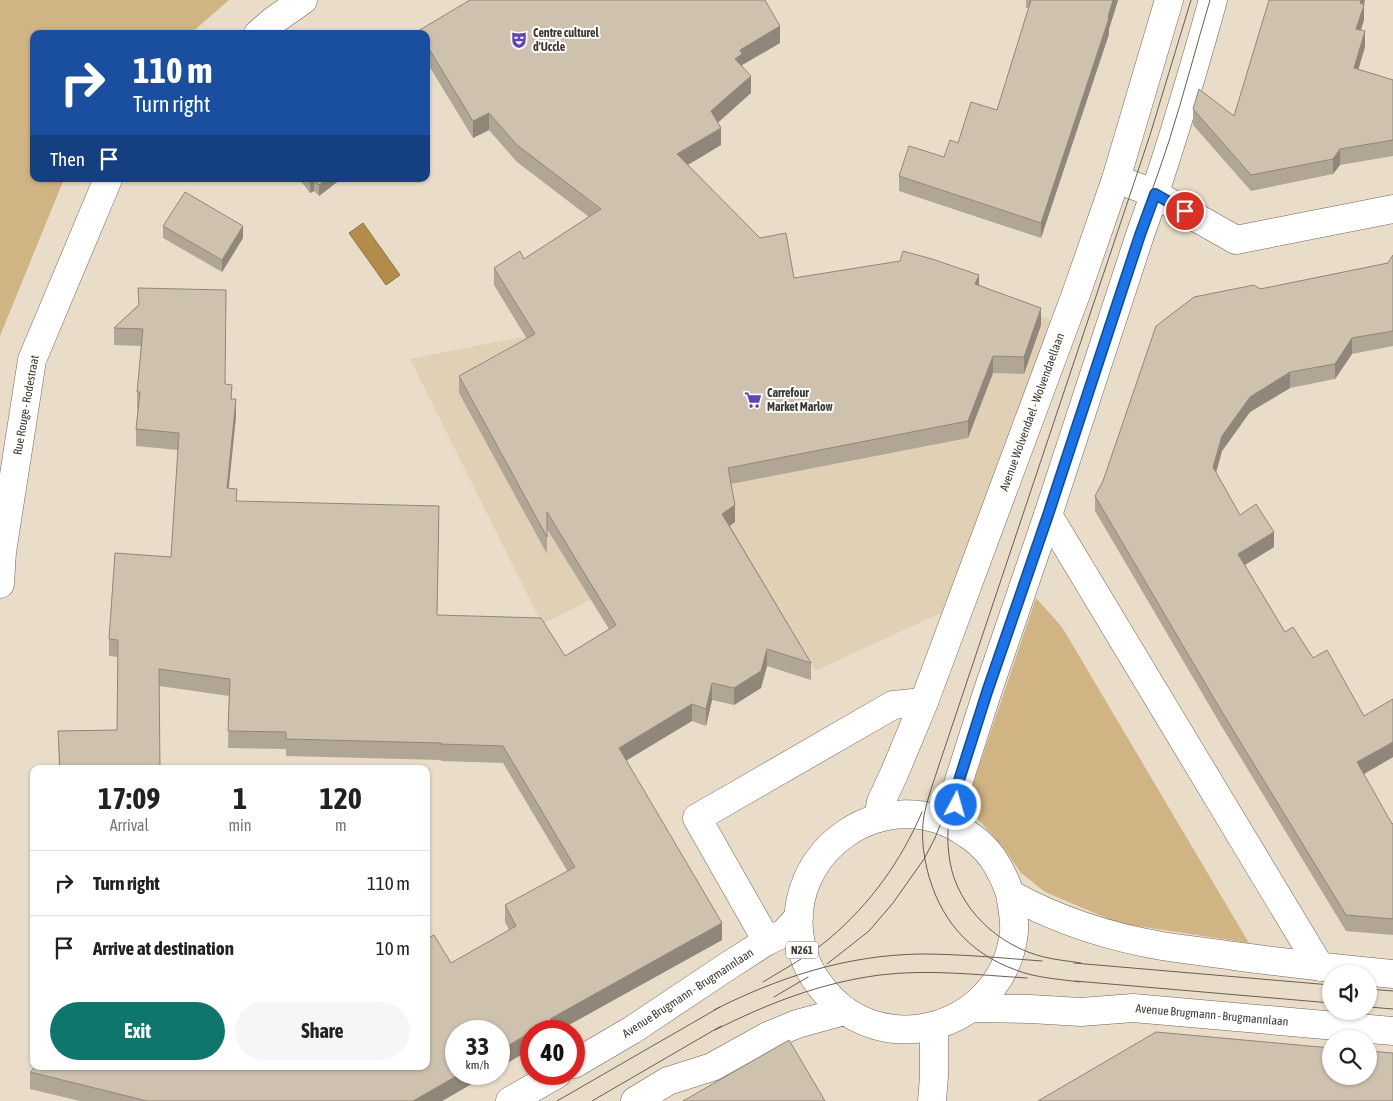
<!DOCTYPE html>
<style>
body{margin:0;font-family:"Asap Condensed",sans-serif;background:#f6f6f6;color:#222;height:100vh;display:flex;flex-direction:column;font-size:19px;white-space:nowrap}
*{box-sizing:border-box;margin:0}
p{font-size:16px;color:#767676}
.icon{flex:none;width:28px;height:28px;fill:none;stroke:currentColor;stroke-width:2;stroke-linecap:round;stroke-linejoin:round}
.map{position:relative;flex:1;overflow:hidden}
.side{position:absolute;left:30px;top:765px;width:400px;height:305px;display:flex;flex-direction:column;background:#fff;border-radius:10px;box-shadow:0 1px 4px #0004}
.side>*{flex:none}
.top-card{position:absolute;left:30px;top:30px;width:400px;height:152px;border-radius:10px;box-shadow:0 1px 4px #0004;background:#1a4fa0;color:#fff;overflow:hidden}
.fabs{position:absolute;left:1322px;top:965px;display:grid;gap:10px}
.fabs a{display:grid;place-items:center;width:55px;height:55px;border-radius:50%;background:#fff;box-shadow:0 1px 4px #0004;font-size:25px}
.speed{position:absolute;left:445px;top:1020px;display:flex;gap:10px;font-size:25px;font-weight:700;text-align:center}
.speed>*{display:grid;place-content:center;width:65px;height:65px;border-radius:50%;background:#fff;box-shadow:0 1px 4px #0004;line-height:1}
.speed small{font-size:12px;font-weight:400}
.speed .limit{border:8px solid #d22;background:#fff;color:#111}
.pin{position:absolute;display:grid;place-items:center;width:42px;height:42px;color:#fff;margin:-21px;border:2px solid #fff;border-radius:50%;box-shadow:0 1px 5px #0007}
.me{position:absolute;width:55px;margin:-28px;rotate:6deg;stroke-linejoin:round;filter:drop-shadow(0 0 4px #0008)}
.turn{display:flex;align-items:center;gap:18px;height:105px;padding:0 20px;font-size:22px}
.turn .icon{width:65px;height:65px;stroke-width:2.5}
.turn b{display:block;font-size:35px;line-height:42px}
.then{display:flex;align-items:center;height:48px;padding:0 20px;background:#0003;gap:10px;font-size:19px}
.eta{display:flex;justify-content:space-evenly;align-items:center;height:85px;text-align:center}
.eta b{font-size:30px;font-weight:700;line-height:35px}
.action{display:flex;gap:10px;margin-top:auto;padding:10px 20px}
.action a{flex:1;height:58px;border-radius:30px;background:#0f766e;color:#fff;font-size:20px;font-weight:700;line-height:58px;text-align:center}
.action a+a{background:#f6f6f6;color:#222}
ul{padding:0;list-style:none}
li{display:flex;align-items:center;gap:15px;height:65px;padding:0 20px;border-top:1px solid #e0e0e0}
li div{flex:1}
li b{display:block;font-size:19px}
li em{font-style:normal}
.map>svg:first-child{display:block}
</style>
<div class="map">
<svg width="1393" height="1101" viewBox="0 0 1393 1101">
<rect width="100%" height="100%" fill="#e9ddc9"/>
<path fill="#e0d0b5" d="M 903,262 L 1055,322 L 943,612 L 815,671 L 725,533 L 542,624 L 410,359 Z"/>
<path fill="#d1b484" d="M 0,0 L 229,0 L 190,34 L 34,34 L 34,179 L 64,179 L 0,336 Z
M 1036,598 L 1062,627 L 1249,943 L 1118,923 L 1045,892 L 1021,873 L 1003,847 L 976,817 L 972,787 Z"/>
<path fill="#b28c49" stroke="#907342" d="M 363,223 L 400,275 L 386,285 L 349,233 Z"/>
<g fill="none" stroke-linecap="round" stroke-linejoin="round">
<g stroke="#6f6553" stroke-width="29">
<path id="street" d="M 258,34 L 273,21 L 303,0
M 1116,179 L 1151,192 L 1236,240 L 1393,209
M 1048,515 L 1320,967
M 0,584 L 2,552 L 32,360 L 108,179
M 767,941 L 697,818 L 893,705 L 924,702
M 932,1101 L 934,1076 L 934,1026"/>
</g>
<g stroke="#6f6553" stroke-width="29">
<path id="secondary" d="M 878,818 L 881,802 L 894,774 L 924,702 L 1076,294 L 1116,179 L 1169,0
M 961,829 L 955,793 L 987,693 L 1048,515 L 1140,235 C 1168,158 1191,79 1213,0"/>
</g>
<g stroke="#6f6553" stroke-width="29">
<path id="primary" d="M 1010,894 C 1012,907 1015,919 1014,932 C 1004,1028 881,1065 822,988 C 812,976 804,961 801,944 C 781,850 888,778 967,834 C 977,840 985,848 992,857 C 1000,869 1006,881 1010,894 C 1057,920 1109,937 1162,946 C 1185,950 1210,952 1234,956 C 1287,963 1340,969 1393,974
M 972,1008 L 1030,1009 L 1081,1012 L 1133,1008 L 1393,1031
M 574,1064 L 632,1030 L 728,966 L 767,941 L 784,933 L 799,917
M 510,1101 L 557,1074
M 635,1101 L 668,1081 L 712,1067 L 768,1036 L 797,1024 L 844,1011"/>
</g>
<use href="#street" stroke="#fff" stroke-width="28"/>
<use href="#secondary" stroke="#fff" stroke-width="28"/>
<use href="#primary" stroke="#fff" stroke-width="28"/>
<path stroke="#665f54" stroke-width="1" d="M 1074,963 L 1331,985
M 1081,963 C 1069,961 1056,960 1044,957 C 998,946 958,908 950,862 C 942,817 958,776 971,735 C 986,688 1003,642 1018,595 C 1055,484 1092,372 1128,259 C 1141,220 1156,181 1169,141 C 1184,94 1196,47 1210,0
M 827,964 L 869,931 L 893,903 L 924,859 L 935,838 L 945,813
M 1075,981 L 1331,1003
M 763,982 C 786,968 810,955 830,938 C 871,903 901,861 922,812
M 1080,982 C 1059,979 1036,978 1016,970 C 968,953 939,918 927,869 C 923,852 921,833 924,816 C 927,799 934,781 939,765 L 1150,135 L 1191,0
M 1369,989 L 1393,991
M 774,997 L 808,977
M 1369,1007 L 1393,1009
M 714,1010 C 779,977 847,955 921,954 C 961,954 1001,958 1042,961
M 715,1030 C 769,1003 820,983 880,975 C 929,969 978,975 1027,978
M 557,1101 L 720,1007
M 592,1101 L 721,1026"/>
</g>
<path fill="#b1a696" d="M 1026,0 L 1118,0 L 1109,29 L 1109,34 L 1041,238 L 899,191 L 899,176 L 944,157 L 958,143 L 997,110 L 1029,8 L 1026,8 Z
M 1364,5 L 1364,20 L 1361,30 L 1365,47 L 1358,70 L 1393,80 L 1393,156 L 1340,165 L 1333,174 L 1251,191 L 1193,125 L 1193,109 L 1234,116 Z
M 418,31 L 780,43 L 742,65 L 751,93 L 718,123 L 721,145 L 688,165 L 794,278 L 979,285 L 1041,325 L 1024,374 L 993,373 L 968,438 L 731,484 L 735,522 L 730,526 L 811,663 L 811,680 L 767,666 L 761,688 L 734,705 L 712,700 L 706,726 L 692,721 L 626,760 L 722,940 L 558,1031 L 531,1031 L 489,1074 L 442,1101 L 80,1101 L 30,1089 L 30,1072 L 426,1066 L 451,963 L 509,930 L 505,922 L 505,905 L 568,872 L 503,763 L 441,761 L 441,760 L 286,756 L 286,749 L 228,748 L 229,696 L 159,686 L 160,769 L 59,769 L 58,731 L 117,730 L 118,657 L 109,656 L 109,639 L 171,557 L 178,450 L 136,446 L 136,429 L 138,409 L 137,409 L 137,392 L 141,346 L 114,345 L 114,328 L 138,305 L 225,384 L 232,399 L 236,416 L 228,489 L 237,501 L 439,523 L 437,615 L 565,656 L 609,629 L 547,529 L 547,554 L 459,393 L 459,376 L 527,339 L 494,285 L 494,268 L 524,259 L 589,217 L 517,162 L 489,130 L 473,138 L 426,61 L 426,34 L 418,34 Z
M 299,179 L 341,179 L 319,196 L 314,191 L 310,193 Z
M 163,226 L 243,238 L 222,272 L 163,238 Z
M 1393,255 L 1393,346 L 1352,354 L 1335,379 L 1290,388 L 1250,412 L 1222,451 L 1216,473 L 1240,515 L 1274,547 L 1245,565 L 1285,632 L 1313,658 L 1364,716 L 1393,699 L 1393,757 L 1364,774 L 1387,817 L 1392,824 L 1393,823 L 1393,935 L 1346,931 L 1222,727 L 1095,511 L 1095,496 L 1260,289 L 1388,263 Z"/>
<path fill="#90877a" d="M 1113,0 L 1118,0 L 1109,29 L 1109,34 L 1041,238 L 1041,223 Z
M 1361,0 L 1365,0 L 1364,5 L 1364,20 L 1356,44 L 1356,29 Z
M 780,26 L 780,43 L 742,65 L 742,71 L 735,59 L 740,50 Z
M 1365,31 L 1365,47 L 1354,84 L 1354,68 Z
M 751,76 L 751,93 L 711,128 L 711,111 Z
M 489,113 L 489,130 L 473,138 L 473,121 Z
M 721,128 L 721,145 L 677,171 L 677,154 Z
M 1340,149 L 1340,165 L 1333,174 L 1333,159 Z
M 327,179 L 341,179 L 319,196 L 319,185 Z
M 314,180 L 314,191 L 310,193 L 310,182 Z
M 243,226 L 243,238 L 222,272 L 222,260 Z
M 979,275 L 979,292 L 975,284 Z
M 1041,308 L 1041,325 L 1024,374 L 1024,357 Z
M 1352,338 L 1352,354 L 1335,379 L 1335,364 Z
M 993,356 L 993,373 L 968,438 L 968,421 Z
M 1290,372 L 1290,388 L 1250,412 L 1222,451 L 1213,483 L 1213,467 L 1222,436 L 1250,397 Z
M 236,399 L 236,416 L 227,506 L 227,488 Z
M 735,505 L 735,522 L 722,531 L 722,514 Z
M 1274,532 L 1274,547 L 1238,569 L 1238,554 Z
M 767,649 L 767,666 L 761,688 L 734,705 L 734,688 Z
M 712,683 L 712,700 L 706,726 L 706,709 Z
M 692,704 L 692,721 L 619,765 L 619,748 Z
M 1393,742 L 1393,757 L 1357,778 L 1357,762 Z
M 722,923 L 722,940 L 558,1031 L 532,1031 L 550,1019 Z
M 531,1032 L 531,1049 L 499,1068 L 499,1051 Z
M 460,1074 L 489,1074 L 442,1101 L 413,1101 Z"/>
<path fill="#cec1ae" stroke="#90877a" d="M 470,0 L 765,0 L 780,26 L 740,50 L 742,54 L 735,59 L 751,76 L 711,111 L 721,128 L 677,154 L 760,238 L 786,233 L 794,278 L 900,261 L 903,251 L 932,259 L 979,275 L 975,284 L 1041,308 L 1024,357 L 993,356 L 968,421 L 728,468 L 735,505 L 722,514 L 811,663 L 767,649 L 761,671 L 734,688 L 712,683 L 706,709 L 692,704 L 619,748 L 722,923 L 550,1019 L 551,1020 L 499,1051 L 499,1031 L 456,1031 L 456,1074 L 460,1074 L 413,1101 L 147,1101 L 30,1072 L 36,1066 L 426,1066 L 426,939 L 434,935 L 451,963 L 516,926 L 505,905 L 575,867 L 503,746 L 441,744 L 441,743 L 286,739 L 286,732 L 228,731 L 230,679 L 159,669 L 160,769 L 60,769 L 58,731 L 117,730 L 118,640 L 109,639 L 115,553 L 171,557 L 179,433 L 136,429 L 140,392 L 137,392 L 143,329 L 114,328 L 139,305 L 138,288 L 226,290 L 225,384 L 232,385 L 231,399 L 236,399 L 227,488 L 237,489 L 236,501 L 439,506 L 437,615 L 541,618 L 565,656 L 616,625 L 547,512 L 547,537 L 459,376 L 535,334 L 494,268 L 520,251 L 524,259 L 601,209 L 517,145 L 489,113 L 473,121 L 426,44 L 426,34 L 420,34 L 418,31 Z
M 1031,0 L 1113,0 L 1108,17 L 1109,18 L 1041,223 L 899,176 L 909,146 L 944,157 L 950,140 L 958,143 L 971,102 L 997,110 Z
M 1269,0 L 1361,0 L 1360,3 L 1364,5 L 1356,29 L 1365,31 L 1354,68 L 1393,80 L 1393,140 L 1340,149 L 1333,159 L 1251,175 L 1193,109 L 1199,89 L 1234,116 Z
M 308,179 L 327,179 L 319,185 L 314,180 L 310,182 Z
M 185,192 L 243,226 L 222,260 L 163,226 Z
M 1393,255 L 1393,331 L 1352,338 L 1335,364 L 1290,372 L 1250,397 L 1222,436 L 1213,467 L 1240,515 L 1256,504 L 1274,532 L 1238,554 L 1285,632 L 1293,627 L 1313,658 L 1327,650 L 1364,716 L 1393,699 L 1393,742 L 1357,762 L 1387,815 L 1387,817 L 1389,818 L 1392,824 L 1393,823 L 1393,919 L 1346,915 L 1222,712 L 1095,496 L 1103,481 L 1156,326 L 1194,297 L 1254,285 L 1260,289 L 1388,263 Z
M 1156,1032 L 1331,1048 L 1331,1076 L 1369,1076 L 1369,1051 L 1393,1053 L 1393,1101 L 1038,1101 Z
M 789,1040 L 825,1101 L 683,1101 Z"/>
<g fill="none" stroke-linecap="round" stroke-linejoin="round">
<g stroke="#114b97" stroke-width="12">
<path id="route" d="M 956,805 L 955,793 L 987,692 L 1048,515 L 1140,235 L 1155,194 L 1185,211"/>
</g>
<use href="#route" stroke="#1a73e8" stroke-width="9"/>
</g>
<defs>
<g id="theatre-bare" transform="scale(1.35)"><path d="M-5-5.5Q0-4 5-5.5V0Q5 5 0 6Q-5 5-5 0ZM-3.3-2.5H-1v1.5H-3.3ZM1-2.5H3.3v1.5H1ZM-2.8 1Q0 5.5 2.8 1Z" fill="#6242ba" stroke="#fff" stroke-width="2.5" paint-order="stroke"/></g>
<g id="supermarket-bare" transform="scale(1.35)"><path d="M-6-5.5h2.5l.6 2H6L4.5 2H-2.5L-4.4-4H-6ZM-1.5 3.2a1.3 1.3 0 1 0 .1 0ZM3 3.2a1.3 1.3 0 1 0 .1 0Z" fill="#6242ba" stroke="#fff" stroke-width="2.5" paint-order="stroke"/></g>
</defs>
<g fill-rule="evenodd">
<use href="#theatre-bare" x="519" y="40"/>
<use href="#supermarket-bare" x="753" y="400"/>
</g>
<g text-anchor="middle" stroke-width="4" stroke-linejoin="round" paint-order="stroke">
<rect fill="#fff" stroke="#797570" stroke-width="1" x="786" y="941.5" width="32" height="17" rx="4"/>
<g font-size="11" font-weight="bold" fill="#3f3a32">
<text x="802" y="954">N261</text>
</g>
<g font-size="12" font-weight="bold" fill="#3f3a32" stroke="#fff" text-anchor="start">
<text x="533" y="37">Centre culturel<tspan x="533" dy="14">d'Uccle</tspan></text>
<text x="767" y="397">Carrefour<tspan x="767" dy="14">Market Marlow</tspan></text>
</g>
<g font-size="12" fill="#3f3a32" stroke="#fff">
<text transform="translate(26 405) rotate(-80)" y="4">Rue Rouge - Rodestraat</text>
<text transform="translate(1032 412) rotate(-70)" y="4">Avenue Wolvendael - Wolvendaellaan</text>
<text transform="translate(688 993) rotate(-33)" y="4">Avenue Brugmann - Brugmannlaan</text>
<text transform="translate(1212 1015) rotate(5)" y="4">Avenue Brugmann - Brugmannlaan</text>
</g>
</g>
</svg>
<div class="fabs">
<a><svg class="icon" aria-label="sound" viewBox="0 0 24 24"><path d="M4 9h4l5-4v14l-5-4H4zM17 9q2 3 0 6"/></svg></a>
<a><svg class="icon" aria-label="search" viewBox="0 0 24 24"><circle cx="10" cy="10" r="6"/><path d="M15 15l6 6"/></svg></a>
</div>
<div class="speed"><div>33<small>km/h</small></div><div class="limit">40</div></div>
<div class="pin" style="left:1185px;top:211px;background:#d93025"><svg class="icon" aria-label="arrive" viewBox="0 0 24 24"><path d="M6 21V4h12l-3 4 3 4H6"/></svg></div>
<svg class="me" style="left:956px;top:805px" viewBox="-20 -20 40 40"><circle r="17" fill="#1a73e8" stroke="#fff" stroke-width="3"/><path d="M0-11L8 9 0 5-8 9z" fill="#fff"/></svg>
<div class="top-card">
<div class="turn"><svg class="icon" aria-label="right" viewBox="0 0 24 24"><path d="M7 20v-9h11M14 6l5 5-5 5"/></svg><div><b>110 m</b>Turn right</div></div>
<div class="then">Then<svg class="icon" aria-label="arrive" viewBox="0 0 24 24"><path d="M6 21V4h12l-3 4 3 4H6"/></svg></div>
</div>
<section class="side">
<div class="eta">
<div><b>17:09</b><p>Arrival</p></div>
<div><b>1</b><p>min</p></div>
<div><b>120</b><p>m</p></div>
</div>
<ul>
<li><svg class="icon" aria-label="right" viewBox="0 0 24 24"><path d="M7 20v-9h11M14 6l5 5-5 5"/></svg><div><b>Turn right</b></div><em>110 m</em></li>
<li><svg class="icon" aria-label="arrive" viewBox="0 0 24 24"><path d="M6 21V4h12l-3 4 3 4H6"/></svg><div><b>Arrive at destination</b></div><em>10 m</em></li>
</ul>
<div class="action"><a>Exit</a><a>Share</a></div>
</section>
</div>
